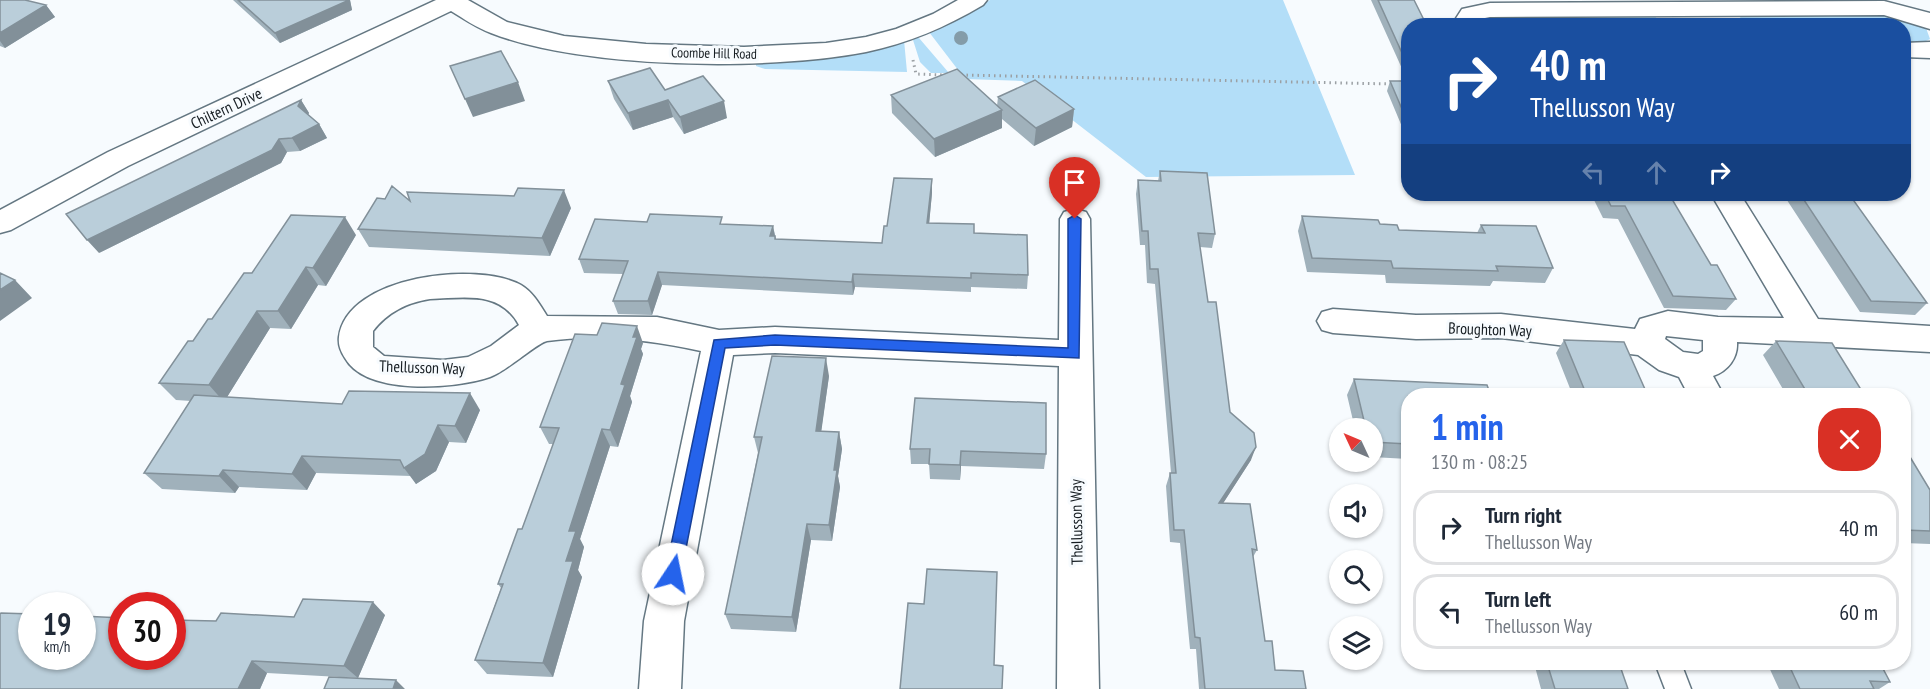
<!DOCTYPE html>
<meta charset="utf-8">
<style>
body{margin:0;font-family:"PT Sans Narrow",sans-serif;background:#f2f2f3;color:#1f2937;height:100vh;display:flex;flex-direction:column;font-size:22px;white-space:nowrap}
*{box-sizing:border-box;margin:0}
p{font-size:20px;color:#747a83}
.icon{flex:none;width:33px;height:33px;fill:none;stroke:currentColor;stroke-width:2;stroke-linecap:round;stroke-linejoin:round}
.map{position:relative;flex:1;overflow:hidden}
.panel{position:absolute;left:1401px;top:388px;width:510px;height:282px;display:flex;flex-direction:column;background:#fff;border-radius:24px;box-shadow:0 2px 4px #0004}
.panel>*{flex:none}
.banner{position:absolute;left:1401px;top:18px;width:510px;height:183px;border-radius:24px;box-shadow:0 2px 4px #0004;background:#1a4fa0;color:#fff;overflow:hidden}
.needle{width:39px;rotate:314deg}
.buttons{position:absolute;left:1329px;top:418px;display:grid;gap:12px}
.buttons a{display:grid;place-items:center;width:54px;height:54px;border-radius:50%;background:#fff;box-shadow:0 2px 4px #0004;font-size:30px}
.speed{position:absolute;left:18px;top:592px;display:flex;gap:12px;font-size:30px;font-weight:700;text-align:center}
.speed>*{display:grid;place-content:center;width:78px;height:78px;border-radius:50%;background:#fff;box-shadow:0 2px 4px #0004;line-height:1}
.speed small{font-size:15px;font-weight:400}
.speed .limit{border:9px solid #d22;background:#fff;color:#111}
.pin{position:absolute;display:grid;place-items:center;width:51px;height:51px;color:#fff;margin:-62px -26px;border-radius:50% 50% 50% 0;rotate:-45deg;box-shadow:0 0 6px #0007}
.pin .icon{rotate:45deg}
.me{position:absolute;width:66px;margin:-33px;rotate:11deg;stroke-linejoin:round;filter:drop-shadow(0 0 4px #0008)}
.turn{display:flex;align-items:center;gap:21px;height:126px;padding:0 30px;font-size:27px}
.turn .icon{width:78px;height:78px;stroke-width:2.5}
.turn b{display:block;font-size:42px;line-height:51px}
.lanes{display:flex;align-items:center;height:57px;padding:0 30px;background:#0003;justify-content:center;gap:30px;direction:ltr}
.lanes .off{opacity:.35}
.round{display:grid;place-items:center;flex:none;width:63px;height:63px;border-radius:24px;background:#f2f2f3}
.headline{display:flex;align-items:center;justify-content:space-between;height:102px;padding:0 30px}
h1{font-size:36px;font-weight:800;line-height:45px;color:#2563eb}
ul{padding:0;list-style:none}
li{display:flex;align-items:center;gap:18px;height:75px;margin:0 12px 9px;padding:0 18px;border:3px solid #e0e1e3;border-radius:24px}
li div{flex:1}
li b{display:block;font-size:22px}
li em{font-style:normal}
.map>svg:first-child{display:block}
</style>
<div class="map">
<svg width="1930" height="689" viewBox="0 0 1930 689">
<rect width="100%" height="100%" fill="#f7fbfe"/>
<path fill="#b3def8" d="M 990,0 L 1283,0 L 1355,175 L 1146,177 L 1022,81 L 965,79 L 929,32 L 953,22 Z
M 1892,13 L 1926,28 L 1930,39 L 1922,43 L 1904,44 L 1904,26 L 1747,25 L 1737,14 Z
M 1654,15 L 1662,25 L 1485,26 L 1491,19 L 1498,16 Z
M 916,37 L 919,38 L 949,73 L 931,73 L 920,62 L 913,40 Z
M 904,40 L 907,72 L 765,69 L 756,66 L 756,61 Z"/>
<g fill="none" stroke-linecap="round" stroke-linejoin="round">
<g stroke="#647782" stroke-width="3">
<path id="service" d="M 1655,663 L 1681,663 L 1691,689 L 1665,689 Z"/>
</g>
<g stroke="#647782" stroke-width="3">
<path id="minor" d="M 436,0 L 468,0 L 507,22 L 564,36 L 646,44 L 744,47 L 826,43 L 866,37 L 896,29 L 933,14 L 958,0 L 987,0 L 983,5 C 946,27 909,43 866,52 C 769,71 583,69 491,33 C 477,28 464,19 451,11 L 128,166 L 11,230 L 0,233 L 0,210 L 108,152 Z
M 1884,1 L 1930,13 L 1930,29 L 1884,15 L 1490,17 L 1480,19 L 1476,26 L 1451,26 L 1462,9 L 1490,3 Z
M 1930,42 L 1930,58 L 1904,57 L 1904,43 Z
M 1711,194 L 1740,194 L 1818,319 L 1930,326 L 1930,352 L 1737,342 C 1738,358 1728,371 1713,376 L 1724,396 L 1689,396 L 1679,377 L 1659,370 L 1638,355 L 1501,338 L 1416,339 L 1333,333 L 1322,330 L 1317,321 L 1322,312 L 1333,309 L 1416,315 L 1501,314 L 1635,329 L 1640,319 L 1668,311 L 1718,317 L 1784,318 ZM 1666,336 L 1703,340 L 1703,351 L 1698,354 L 1683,352 L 1665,339 Z
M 1075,209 L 1086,212 L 1090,219 L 1099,689 L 1057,689 L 1059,366 L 775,353 L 733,355 L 684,621 L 681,689 L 639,689 L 644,621 L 701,351 C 651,340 598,334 547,341 C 537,343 507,371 490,377 C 455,389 366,396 345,358 C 341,352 338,345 339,337 C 347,275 478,261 521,285 C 533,292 540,305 547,316 L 657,317 L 719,330 L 775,327 L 1059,340 L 1060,219 L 1064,212 ZM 430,299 C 464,298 500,290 519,325 L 491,346 L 468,357 L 443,360 L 384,356 L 373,347 L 373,331 C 388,312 406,303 430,299 Z"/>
</g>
<path stroke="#9ba0a4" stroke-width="3" stroke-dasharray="1.5 4" stroke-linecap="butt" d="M 913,60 L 916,74 L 945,75
M 961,75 L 1392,84"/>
<use href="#service" fill="#fff" fill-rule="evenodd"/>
<use href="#minor" fill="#fff" fill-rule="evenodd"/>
</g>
<circle fill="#849ca9" cx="961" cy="38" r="7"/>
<path fill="#a0b1bb" d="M 0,0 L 46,5 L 55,17 L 5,48 L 0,46 Z
M 233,0 L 350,0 L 352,10 L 280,43 Z
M 1371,0 L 1414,0 L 1408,26 L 1408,73 L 1404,73 Z
M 608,81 L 665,90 L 727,118 L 684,134 L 673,117 L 633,130 L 614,99 Z
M 1390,81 L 1408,81 L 1408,141 L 1387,91 Z
M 891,95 L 997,106 L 998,97 L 1074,109 L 1072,127 L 1034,146 L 1002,119 L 1002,128 L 935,157 L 892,113 Z
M 301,100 L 309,113 L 308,115 L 319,124 L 327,138 L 300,151 L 287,152 L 281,163 L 99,253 Z
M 1160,171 L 1215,234 L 1212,248 L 1200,247 L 1208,302 L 1230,412 L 1251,460 L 1223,503 L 1257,550 L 1253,557 L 1265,641 L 1275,670 L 1306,689 L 1199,689 L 1196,649 L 1190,649 L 1180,543 L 1170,542 L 1166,486 L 1170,473 L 1171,473 L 1155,284 L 1147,283 L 1145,245 L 1140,245 L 1136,194 L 1138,180 L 1158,181 Z
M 932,193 L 929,223 L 974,224 L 974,233 L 1028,275 L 1027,289 L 971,287 L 971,292 L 855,287 L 853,295 L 662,285 L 652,315 L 618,314 L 613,301 L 623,274 L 584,273 L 579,259 L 724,224 L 773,226 L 776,239 L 882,243 L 887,226 Z
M 1591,194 L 1669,194 L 1711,265 L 1736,299 L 1726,310 L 1664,308 L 1618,219 L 1603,218 Z
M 1783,194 L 1849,194 L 1927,303 L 1915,315 L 1860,312 Z
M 410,201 L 571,208 L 550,256 L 369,247 L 358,229 Z
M 1302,216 L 1380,224 L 1399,230 L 1477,233 L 1481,225 L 1553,268 L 1545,283 L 1493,281 L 1490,286 L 1386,283 L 1385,275 L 1307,272 L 1298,231 Z
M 356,235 L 326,286 L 318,285 L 291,329 L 270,328 L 227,397 L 342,404 L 480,410 L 466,443 L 449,442 L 436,471 L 416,484 L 411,476 L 316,473 L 307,490 L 239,487 L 235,493 L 162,489 L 144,473 L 191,401 L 176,400 L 159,383 L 193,341 L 252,273 Z
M 1564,340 L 1648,396 L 1573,396 L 1556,353 Z
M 1776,341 L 1865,396 L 1787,396 L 1763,355 Z
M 643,343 L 641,349 L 643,354 L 630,396 L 632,402 L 618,447 L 610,446 L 580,539 L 584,547 L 578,570 L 582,577 L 553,677 L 487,674 L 475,660 L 501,588 L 498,584 L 522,529 L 553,444 L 549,444 L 540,427 Z
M 829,376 L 821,431 L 839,432 L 842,449 L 838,476 L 840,487 L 832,541 L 811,540 L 796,632 L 731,629 L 725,614 L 758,453 L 754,437 Z
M 1354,379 L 1408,396 L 1408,459 L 1372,457 L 1372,429 L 1355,429 L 1347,395 Z
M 1904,447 L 1930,490 L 1930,544 L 1904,543 Z
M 910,449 L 1046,454 L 1044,469 L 961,466 L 960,480 L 930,479 L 929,464 L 911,464 Z
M 385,615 L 358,678 L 267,673 L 260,689 L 216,621 L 294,617 Z
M 1534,663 L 1619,663 L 1628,689 L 1541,689 Z
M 1767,663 L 1880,663 L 1890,682 L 1879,689 L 1779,689 Z"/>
<path fill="#829099" d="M 347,0 L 350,0 L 352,10 L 280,43 L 275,33 Z
M 46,5 L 55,17 L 5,48 L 0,41 L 0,33 Z
M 518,82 L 525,101 L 473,117 L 465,99 Z
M 301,100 L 309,113 L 305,119 L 298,106 Z
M 668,100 L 673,117 L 633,130 L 628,113 Z
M 724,101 L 727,118 L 684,134 L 680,117 Z
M 1074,109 L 1072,127 L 1034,146 L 1036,128 Z
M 1002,110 L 1002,128 L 935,157 L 934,139 Z
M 319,124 L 327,138 L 300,151 L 292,138 Z
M 279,139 L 287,152 L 281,163 L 99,253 L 87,240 Z
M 932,179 L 932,193 L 928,236 L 927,223 Z
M 564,190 L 571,208 L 550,256 L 542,238 Z
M 345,217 L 356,235 L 326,286 L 313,268 Z
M 773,226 L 775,237 L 775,236 L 778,250 L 770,236 Z
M 306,267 L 318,285 L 291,329 L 278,311 Z
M 658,272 L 662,285 L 652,315 L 648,301 Z
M 853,274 L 855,287 L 853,295 L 852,282 Z
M 15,280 L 32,298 L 0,321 L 0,290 Z
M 257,311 L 270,328 L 224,402 L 209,385 Z
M 637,326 L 643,343 L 641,349 L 643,354 L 630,396 L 632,402 L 618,447 L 610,430 L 633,337 Z
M 826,358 L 829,376 L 819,448 L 816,431 Z
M 470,393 L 480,410 L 466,443 L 455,426 Z
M 438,425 L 449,442 L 436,471 L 416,484 L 404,468 Z
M 602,429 L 610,446 L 580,539 L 584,547 L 578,570 L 582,577 L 553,677 L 543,663 L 566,561 L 569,531 Z
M 839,432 L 842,449 L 838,476 L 840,487 L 832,541 L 829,525 L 834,470 Z
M 1256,447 L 1251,460 L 1215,516 L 1219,503 Z
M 961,451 L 961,466 L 960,480 L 960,465 Z
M 302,456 L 316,473 L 307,490 L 292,474 Z
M 223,470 L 239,487 L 235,493 L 219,476 Z
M 807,524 L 811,540 L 796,632 L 792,617 Z
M 373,602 L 385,615 L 358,678 L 344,666 Z
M 252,661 L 267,673 L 260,689 L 238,689 Z
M 396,680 L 405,689 L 393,689 Z"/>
<path fill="#baceda" stroke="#829099" stroke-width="1.5" d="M 0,0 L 25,0 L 46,5 L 0,33 Z
M 238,0 L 347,0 L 347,1 L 275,33 Z
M 1378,0 L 1414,0 L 1427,26 L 1408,26 L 1408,64 L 1407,64 Z
M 501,51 L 518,82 L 465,99 L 450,66 Z
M 650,68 L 665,90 L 703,76 L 724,101 L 680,117 L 668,100 L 628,113 L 608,81 Z
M 957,69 L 1002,110 L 934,139 L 891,95 Z
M 1035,80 L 1074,109 L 1036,128 L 998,97 Z
M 1390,81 L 1408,81 L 1408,123 Z
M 301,100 L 298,106 L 319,124 L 292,138 L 279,139 L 272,150 L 87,240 L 66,214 Z
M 1160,171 L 1207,173 L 1215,234 L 1198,233 L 1208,302 L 1216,302 L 1230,412 L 1254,433 L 1256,447 L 1219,503 L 1250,504 L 1257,550 L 1252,549 L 1265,641 L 1272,641 L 1275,670 L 1303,671 L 1306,689 L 1205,689 L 1200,638 L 1195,637 L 1184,530 L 1174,530 L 1170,473 L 1176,473 L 1158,269 L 1150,269 L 1148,231 L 1142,231 L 1138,180 L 1161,181 Z
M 894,178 L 932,179 L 927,223 L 974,224 L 974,233 L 1027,235 L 1028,275 L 971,273 L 971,278 L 853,274 L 852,282 L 658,272 L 648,301 L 613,301 L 628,261 L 579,259 L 595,219 L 647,222 L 650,214 L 722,217 L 720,224 L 773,226 L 770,236 L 775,236 L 775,239 L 882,243 L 884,226 L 887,226 Z
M 392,186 L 410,201 L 407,192 L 514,196 L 518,188 L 564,190 L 542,238 L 358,229 L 377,198 L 385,199 Z
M 1605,194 L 1669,194 L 1711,265 L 1717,265 L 1736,299 L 1673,296 L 1625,206 L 1611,206 Z
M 1800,194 L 1849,194 L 1927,303 L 1871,301 Z
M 291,215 L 345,217 L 313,268 L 306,267 L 278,311 L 257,311 L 209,385 L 159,383 L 188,341 L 193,341 L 208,319 L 212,319 L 244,273 L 252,273 Z
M 1302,216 L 1378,220 L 1380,224 L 1397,225 L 1399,230 L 1485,233 L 1481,225 L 1536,226 L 1553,268 L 1496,266 L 1498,271 L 1393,268 L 1391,261 L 1312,258 Z
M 0,273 L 15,280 L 0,290 Z
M 602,323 L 637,326 L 633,337 L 637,337 L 621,384 L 625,385 L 610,430 L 602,429 L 569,531 L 576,531 L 566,561 L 573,561 L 543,663 L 475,660 L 503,584 L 498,584 L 518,529 L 522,529 L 559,428 L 540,427 L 575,334 L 597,335 Z
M 1564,340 L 1624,342 L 1648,396 L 1587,396 Z
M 1776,341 L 1832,343 L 1865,396 L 1809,396 Z
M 772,356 L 826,358 L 816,431 L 839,432 L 834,470 L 837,470 L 829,525 L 807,524 L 792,617 L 725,614 L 762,437 L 754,437 Z
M 1354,379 L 1487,385 L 1491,396 L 1408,396 L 1408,444 L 1372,442 L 1372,429 L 1366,429 Z
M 349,391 L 470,393 L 455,426 L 438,425 L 425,454 L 404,468 L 400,460 L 302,456 L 292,474 L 223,470 L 219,476 L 144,473 L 194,395 L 342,404 Z
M 915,398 L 1046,403 L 1046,454 L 961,451 L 960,465 L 929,464 L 930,449 L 910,449 Z
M 1904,447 L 1930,490 L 1930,531 L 1904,530 Z
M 927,569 L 997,572 L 994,665 L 1003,666 L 1002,689 L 900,689 L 908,603 L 924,604 Z
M 303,599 L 373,602 L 344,666 L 252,661 L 238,689 L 0,689 L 0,614 L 1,613 L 32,614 L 32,657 L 82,657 L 82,616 L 122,618 L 122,657 L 172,657 L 172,620 L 216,621 L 221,613 L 294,617 Z
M 1547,663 L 1619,663 L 1628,689 L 1555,689 Z
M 1788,663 L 1880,663 L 1890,682 L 1870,681 L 1874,689 L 1800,689 Z
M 329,677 L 396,680 L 393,689 L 324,689 Z"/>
<path fill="#2563eb" stroke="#184099" stroke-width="1.5" d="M 1075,215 L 1081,219 L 1079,358 L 775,345 L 725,348 L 681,574 L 679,580 L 673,582 L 667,580 L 665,574 L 714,340 L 775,335 L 1068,348 L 1068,219 Z"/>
<g text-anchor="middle" stroke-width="6" stroke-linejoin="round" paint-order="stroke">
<g font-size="14" fill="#161d22" stroke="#f7fbfe">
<text transform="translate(714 53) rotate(1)" y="5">Coombe Hill Road</text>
</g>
<g font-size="16" fill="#161d22" stroke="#f7fbfe">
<text transform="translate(226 108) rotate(-25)" y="6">Chiltern Drive</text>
<text transform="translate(1490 329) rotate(2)" y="6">Broughton Way</text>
<text transform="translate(422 367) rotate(2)" y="6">Thellusson Way</text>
<text transform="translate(1076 522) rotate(-91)" y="6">Thellusson Way</text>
</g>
</g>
</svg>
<div class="buttons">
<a><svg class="needle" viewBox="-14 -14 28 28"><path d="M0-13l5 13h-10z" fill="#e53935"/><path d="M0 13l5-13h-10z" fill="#747a83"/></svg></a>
<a><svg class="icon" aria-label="sound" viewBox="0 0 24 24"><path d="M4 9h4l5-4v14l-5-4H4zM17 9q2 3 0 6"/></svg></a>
<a><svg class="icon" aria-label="search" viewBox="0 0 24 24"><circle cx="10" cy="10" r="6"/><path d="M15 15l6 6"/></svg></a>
<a><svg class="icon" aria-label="layers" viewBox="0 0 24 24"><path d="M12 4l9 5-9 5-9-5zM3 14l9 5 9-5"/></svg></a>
</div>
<div class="speed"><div>19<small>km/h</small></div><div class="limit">30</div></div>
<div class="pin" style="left:1075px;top:219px;background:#d93025"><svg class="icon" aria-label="arrive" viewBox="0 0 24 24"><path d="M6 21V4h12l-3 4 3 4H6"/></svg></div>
<svg class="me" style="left:673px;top:574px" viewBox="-20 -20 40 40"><circle r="19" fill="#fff"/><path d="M0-13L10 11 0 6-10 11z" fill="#2563eb"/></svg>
<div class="banner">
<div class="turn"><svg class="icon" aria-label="right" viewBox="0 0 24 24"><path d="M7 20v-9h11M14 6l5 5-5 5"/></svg><div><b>40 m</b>Thellusson Way</div></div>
<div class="lanes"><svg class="icon off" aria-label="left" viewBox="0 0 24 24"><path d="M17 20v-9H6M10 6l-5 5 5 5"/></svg><svg class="icon off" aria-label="ahead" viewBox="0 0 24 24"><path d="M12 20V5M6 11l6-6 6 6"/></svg><svg class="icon" aria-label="right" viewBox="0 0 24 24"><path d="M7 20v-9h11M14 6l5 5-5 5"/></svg></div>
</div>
<section class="panel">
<div class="headline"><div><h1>1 min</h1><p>130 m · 08:25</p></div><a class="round" style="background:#d93025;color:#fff"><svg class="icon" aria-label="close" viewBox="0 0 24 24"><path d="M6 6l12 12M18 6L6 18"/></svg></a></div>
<ul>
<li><svg class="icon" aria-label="right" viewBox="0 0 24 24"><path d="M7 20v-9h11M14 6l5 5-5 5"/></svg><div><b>Turn right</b><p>Thellusson Way</p></div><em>40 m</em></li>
<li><svg class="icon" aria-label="left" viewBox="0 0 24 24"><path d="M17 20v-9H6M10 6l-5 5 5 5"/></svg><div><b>Turn left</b><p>Thellusson Way</p></div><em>60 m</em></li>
</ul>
</section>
</div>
